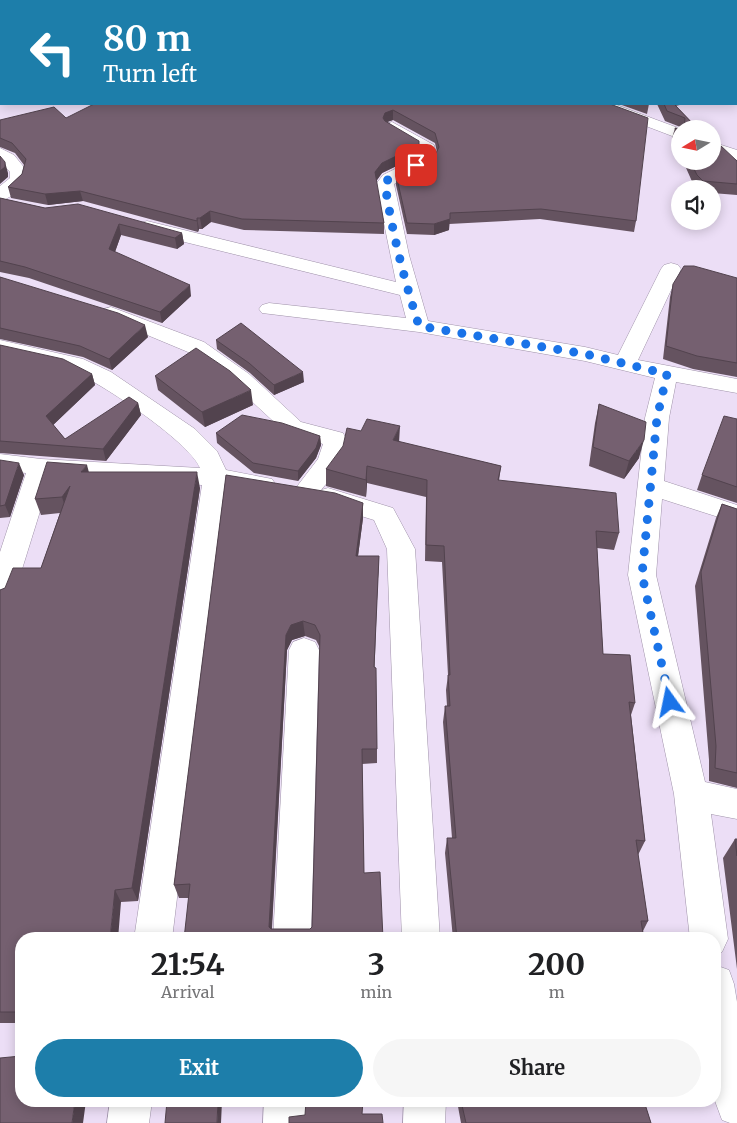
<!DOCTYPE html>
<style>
body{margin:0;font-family:Merriweather,serif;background:#f6f6f6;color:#202124;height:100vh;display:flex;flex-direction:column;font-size:19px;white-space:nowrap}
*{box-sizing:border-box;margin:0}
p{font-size:16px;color:#757577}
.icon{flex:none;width:28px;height:28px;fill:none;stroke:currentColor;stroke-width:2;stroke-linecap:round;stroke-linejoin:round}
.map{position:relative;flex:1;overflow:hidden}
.sheet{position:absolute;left:15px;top:932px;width:706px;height:175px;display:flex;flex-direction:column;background:#fff;border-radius:20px;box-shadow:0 2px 12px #0003}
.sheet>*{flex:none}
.guide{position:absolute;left:0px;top:0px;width:738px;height:105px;box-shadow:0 2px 12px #0003;background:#1d7eaa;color:#fff;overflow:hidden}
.needle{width:32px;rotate:260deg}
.buttons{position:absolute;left:671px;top:120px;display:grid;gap:10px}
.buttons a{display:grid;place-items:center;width:50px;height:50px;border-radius:50%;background:#fff;box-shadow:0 2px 12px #0003;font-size:25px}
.pin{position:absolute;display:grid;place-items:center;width:42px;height:42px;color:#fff;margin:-21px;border-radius:10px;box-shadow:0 2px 8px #0006}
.me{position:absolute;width:55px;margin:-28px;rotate:348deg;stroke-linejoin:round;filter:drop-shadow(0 0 4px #0008)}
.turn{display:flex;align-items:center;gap:18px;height:105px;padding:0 20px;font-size:22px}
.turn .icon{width:65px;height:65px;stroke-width:2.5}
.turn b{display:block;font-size:35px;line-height:42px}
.eta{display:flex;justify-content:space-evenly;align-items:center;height:85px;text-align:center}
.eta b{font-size:30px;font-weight:700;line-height:35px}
.button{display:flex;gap:10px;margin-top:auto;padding:10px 20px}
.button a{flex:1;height:58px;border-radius:30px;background:#1d7eaa;color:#fff;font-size:20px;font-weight:700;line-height:58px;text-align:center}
.button a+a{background:#f6f6f6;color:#202124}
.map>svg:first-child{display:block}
</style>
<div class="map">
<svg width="737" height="1123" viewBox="0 0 737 1123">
<rect width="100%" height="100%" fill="#ecdef6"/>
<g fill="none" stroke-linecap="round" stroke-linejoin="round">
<g stroke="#9f92a9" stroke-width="1">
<path id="minor" d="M 593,104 L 614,104 L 681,129 L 680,139 L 596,107 Z
M 392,122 L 434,145 L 437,158 L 435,162 L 394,184 L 409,255 L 428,321 L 585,347 L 618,355 L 661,269 L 664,265 L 671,263 L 678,265 L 681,269 L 638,360 L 737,379 L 737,393 L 676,382 L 669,418 L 664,481 L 737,505 L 737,523 L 662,499 L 656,575 L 705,782 L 737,789 L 737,819 L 711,814 L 728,939 L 722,952 L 715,955 L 715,939 L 690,939 L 674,794 L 628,575 L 645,418 L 655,378 L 585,361 L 419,332 L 262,313 L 259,309 L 262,305 L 269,303 L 406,318 L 400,295 L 140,231 L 138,227 L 140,223 L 147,221 L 396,282 L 376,184 L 383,175 L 421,156 L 420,150 L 386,130 L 384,127 L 386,124 Z
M 712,142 L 737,150 L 737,160 L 712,152 Z
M 0,148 L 14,155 L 27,171 C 26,184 13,198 0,201 L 0,186 L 10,178 L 10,172 L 0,161 Z
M 111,307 L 204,342 L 249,374 L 301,422 L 343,433 C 355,452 333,476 321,490 L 328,488 L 393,508 L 415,549 L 440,939 L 402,939 L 387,549 L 374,520 L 319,503 L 315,497 L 305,502 L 296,499 L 292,493 L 318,459 L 323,444 L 285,432 L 233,384 L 188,352 L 104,317 L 101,313 L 104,309 Z
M 0,340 L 83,359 L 111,372 L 195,429 L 217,451 L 226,470 L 272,479 L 276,485 L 272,491 L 263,494 L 227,487 L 172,939 L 134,939 L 202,485 L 51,476 L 14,595 L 10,603 L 0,606 L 0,552 L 26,473 L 0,470 L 0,454 L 41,459 L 200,468 C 190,442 95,378 67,369 C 45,362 22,359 0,354 Z
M 304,638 L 315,642 L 319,650 L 311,939 L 273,939 L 289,650 L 293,642 Z
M 715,965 L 729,970 L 734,984 L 737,1002 L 737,1123 L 730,1123 L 722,1120 L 715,1101 Z
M 110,1101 L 152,1101 L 149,1123 L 107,1123 Z
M 264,1101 L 306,1101 L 305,1123 L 263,1123 Z
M 404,1101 L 446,1101 L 445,1123 L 403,1123 Z"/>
</g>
<use href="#minor" fill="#fff" fill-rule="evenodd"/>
</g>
<path fill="#655360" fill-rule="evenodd" d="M 610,104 L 636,221 L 634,232 L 540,219 L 449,224 L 449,230 L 434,235 L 407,234 L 396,185 L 396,174 L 436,153 L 437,152 L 435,143 L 393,120 L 387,122 L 419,145 L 419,155 L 382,173 L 376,181 L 384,223 L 384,234 L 244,230 L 211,222 L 202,229 L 199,229 L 198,232 L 83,201 L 48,205 L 11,198 L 8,187 L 22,174 L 24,165 L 15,153 L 0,147 L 0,120 Z
M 619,104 L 649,104 L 647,114 Z
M 657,104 L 683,104 L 676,106 L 698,129 L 682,129 L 683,128 L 665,121 Z
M 675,128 L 680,129 L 680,155 L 672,138 Z
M 683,161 L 737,161 L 737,195 L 712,193 L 712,189 L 697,189 L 694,186 Z
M 0,198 L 45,208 L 182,233 L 184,244 L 177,249 L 121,235 L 115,252 L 191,296 L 162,323 L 29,278 L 0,272 Z
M 0,277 L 148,337 L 112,370 L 83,357 L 0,339 Z
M 737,278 L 737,377 L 693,369 L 663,359 L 670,297 L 673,284 Z
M 216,340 L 304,382 L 274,395 L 250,373 L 217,349 Z
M 0,345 L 92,374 L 95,385 L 53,425 L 65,439 L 138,403 L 141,415 L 106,461 L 0,453 Z
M 155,376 L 253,405 L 205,427 L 158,390 Z
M 599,404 L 639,458 L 624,479 L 589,466 L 595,423 Z
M 737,419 L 737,503 L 697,490 L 702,475 Z
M 361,431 L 399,442 L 501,466 L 499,481 L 619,533 L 614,550 L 597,548 L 603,654 L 635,703 L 631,715 L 645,841 L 638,855 L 648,921 L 643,931 L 644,939 L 453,939 L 445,853 L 447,838 L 452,838 L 443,722 L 445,706 L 447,706 L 446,690 L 448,675 L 442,562 L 425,561 L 426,497 L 367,483 L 366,497 L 326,486 L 326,469 Z
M 216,433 L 320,436 L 321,445 L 316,458 L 298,481 L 254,473 L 217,443 Z
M 0,460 L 24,475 L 10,517 L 0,518 Z
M 89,472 L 200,488 L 138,901 L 121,902 L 21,939 L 21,1023 L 0,1023 L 0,590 L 5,588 L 41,568 L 60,513 L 41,515 L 35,499 Z
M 226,475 L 363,503 L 363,518 L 358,556 L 379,556 L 374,667 L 377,749 L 377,763 L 362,764 L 364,873 L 383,939 L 184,939 L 189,898 L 179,898 L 174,885 ZM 305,636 L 316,640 L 320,648 L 312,927 L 310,929 L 272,929 L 287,650 L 292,640 Z
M 722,504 L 737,509 L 737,788 L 709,781 L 709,760 L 695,586 L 716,518 Z
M 735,839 L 737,839 L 737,969 L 723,858 Z
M 457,1101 L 644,1101 L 651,1123 L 461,1123 Z"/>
<path fill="#52434e" d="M 393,110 L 393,120 L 384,123 L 383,118 L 385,113 Z
M 419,145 L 419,155 L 382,173 L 375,183 L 375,172 L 382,163 Z
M 5,162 L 8,173 L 8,177 L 0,184 L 0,171 Z
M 80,191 L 83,201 L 48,205 L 45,194 Z
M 210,211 L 211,222 L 202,229 L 200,218 Z
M 197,218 L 199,229 L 198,232 L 197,221 Z
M 450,219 L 449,230 L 434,235 L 434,224 Z
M 119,224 L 121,235 L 112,260 L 109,249 Z
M 182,233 L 184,244 L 177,249 L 175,238 Z
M 190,285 L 191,296 L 162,323 L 160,312 Z
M 145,325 L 148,337 L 112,370 L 109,359 Z
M 303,372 L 304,382 L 274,395 L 274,385 Z
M 92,374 L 95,385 L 50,428 L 46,416 Z
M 251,390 L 253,405 L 205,427 L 202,412 Z
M 138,403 L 141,415 L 106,461 L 103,449 Z
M 400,426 L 399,443 L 393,440 Z
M 320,436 L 321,445 L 316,458 L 298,481 L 298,471 Z
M 644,440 L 639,458 L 624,479 L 629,461 Z
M 19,463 L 24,475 L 10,517 L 5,505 Z
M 87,465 L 91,480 L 81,472 Z
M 367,466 L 367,483 L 366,497 L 366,480 Z
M 197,472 L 200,488 L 138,901 L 132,888 Z
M 70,486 L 67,513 L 62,497 Z
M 363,503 L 363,518 L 356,571 L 356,556 Z
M 379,556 L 378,572 L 374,683 L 374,667 Z
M 303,621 L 305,636 L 292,640 L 287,650 L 271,939 L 269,927 L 286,635 L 291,625 Z
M 115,890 L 121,902 L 118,939 L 110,939 Z
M 75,1101 L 86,1101 L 83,1123 L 72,1123 Z
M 218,1101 L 222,1101 L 221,1123 L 217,1123 Z"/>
<path fill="#756070" stroke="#52434e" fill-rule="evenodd" d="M 347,0 L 737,0 L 736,7 L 737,76 L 736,76 L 736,1 L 344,1 Z
M 94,104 L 610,104 L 648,118 L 636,221 L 541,209 L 450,213 L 450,219 L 434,224 L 407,223 L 396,174 L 436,153 L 439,147 L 435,133 L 393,110 L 385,113 L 383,118 L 385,121 L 419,141 L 419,145 L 382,163 L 375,172 L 384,223 L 242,219 L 210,211 L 200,218 L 197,218 L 197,221 L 80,191 L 45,194 L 8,187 L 22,174 L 26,159 L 12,143 L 0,138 L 0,120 L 54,107 L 66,118 Z
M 664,104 L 674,104 L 698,129 L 684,129 L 685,118 L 667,111 Z
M 675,128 L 680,129 L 680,139 Z
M 712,144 L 714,145 L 720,145 L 737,161 L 737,184 L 703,181 L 697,175 L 690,161 L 712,161 Z
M 0,156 L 5,162 L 5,167 L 0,171 Z
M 0,198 L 45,208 L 78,204 L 182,233 L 175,238 L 119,224 L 109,249 L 190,285 L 160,312 L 25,267 L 0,261 Z
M 684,266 L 694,266 L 737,278 L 737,363 L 697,356 L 666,346 L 673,284 Z
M 0,277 L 118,313 L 145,325 L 109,359 L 80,346 L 0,328 Z
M 241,323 L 303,372 L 274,385 L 249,363 L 216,340 Z
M 0,345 L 63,359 L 92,374 L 46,416 L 65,439 L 129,397 L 138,403 L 103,449 L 0,441 Z
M 196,348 L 230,371 L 251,390 L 202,412 L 155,376 Z
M 599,404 L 646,422 L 644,440 L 629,461 L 593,447 Z
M 242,415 L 282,423 L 320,436 L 316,448 L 298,471 L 253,463 L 216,433 Z
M 724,416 L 737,419 L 737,487 L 702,475 Z
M 367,419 L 400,426 L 393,440 L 501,466 L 498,480 L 616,493 L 619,533 L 596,531 L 603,654 L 630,655 L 635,703 L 629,702 L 645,841 L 636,840 L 648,921 L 641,921 L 644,939 L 457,939 L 447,838 L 456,838 L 445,706 L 450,706 L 448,675 L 450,675 L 444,546 L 426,545 L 427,480 L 367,466 L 366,480 L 326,469 L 343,446 L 347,428 L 361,431 Z
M 0,460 L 19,463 L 5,505 L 0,506 Z
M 47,462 L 87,465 L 81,472 L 197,472 L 132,888 L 115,890 L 110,939 L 21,939 L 21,1012 L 0,1012 L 0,590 L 5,588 L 13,568 L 41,568 L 70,486 L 62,497 L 35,499 Z
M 226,475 L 335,493 L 363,503 L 356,556 L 379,556 L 374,667 L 376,668 L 377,749 L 362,749 L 364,873 L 380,872 L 383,939 L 184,939 L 190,884 L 174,885 ZM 303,621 L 315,625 L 320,635 L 312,927 L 310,929 L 271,929 L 269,927 L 286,635 L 291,625 Z
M 722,504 L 737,509 L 737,773 L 715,768 L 716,746 L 701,572 Z
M 735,839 L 737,839 L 737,856 Z
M 21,1056 L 21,1101 L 75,1101 L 72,1123 L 0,1123 L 0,1058 Z
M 167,1101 L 218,1101 L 217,1123 L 165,1123 Z
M 306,1101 L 363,1101 L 362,1114 L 382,1114 L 383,1123 L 289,1123 L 289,1117 L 305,1115 Z
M 461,1101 L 644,1101 L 651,1123 L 466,1123 Z"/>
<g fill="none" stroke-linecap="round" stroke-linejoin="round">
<path stroke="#1a73e8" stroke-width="9" stroke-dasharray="0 16.2" d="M 416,165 L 389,178 L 385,184 C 392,232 404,279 419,326 L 585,354 L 667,374 L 657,418 L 642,575 L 670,702"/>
</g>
</svg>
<div class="buttons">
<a><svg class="needle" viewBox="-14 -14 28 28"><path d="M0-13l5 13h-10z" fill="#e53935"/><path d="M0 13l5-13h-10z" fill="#757577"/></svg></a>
<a><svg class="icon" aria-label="sound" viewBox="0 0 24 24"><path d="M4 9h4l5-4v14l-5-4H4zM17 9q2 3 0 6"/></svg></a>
</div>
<div class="pin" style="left:416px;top:165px;background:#d93025"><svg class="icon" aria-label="arrive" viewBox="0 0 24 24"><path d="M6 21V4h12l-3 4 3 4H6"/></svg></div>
<svg class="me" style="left:670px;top:702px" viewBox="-20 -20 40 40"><path d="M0-17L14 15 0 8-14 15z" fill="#1a73e8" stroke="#fff" stroke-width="4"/></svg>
<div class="guide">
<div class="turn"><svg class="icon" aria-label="left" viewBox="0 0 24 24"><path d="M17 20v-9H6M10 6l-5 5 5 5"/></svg><div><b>80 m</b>Turn left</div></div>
</div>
<section class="sheet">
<div class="eta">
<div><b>21:54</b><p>Arrival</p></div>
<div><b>3</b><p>min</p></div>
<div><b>200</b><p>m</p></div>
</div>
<div class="button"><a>Exit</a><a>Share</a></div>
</section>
</div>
